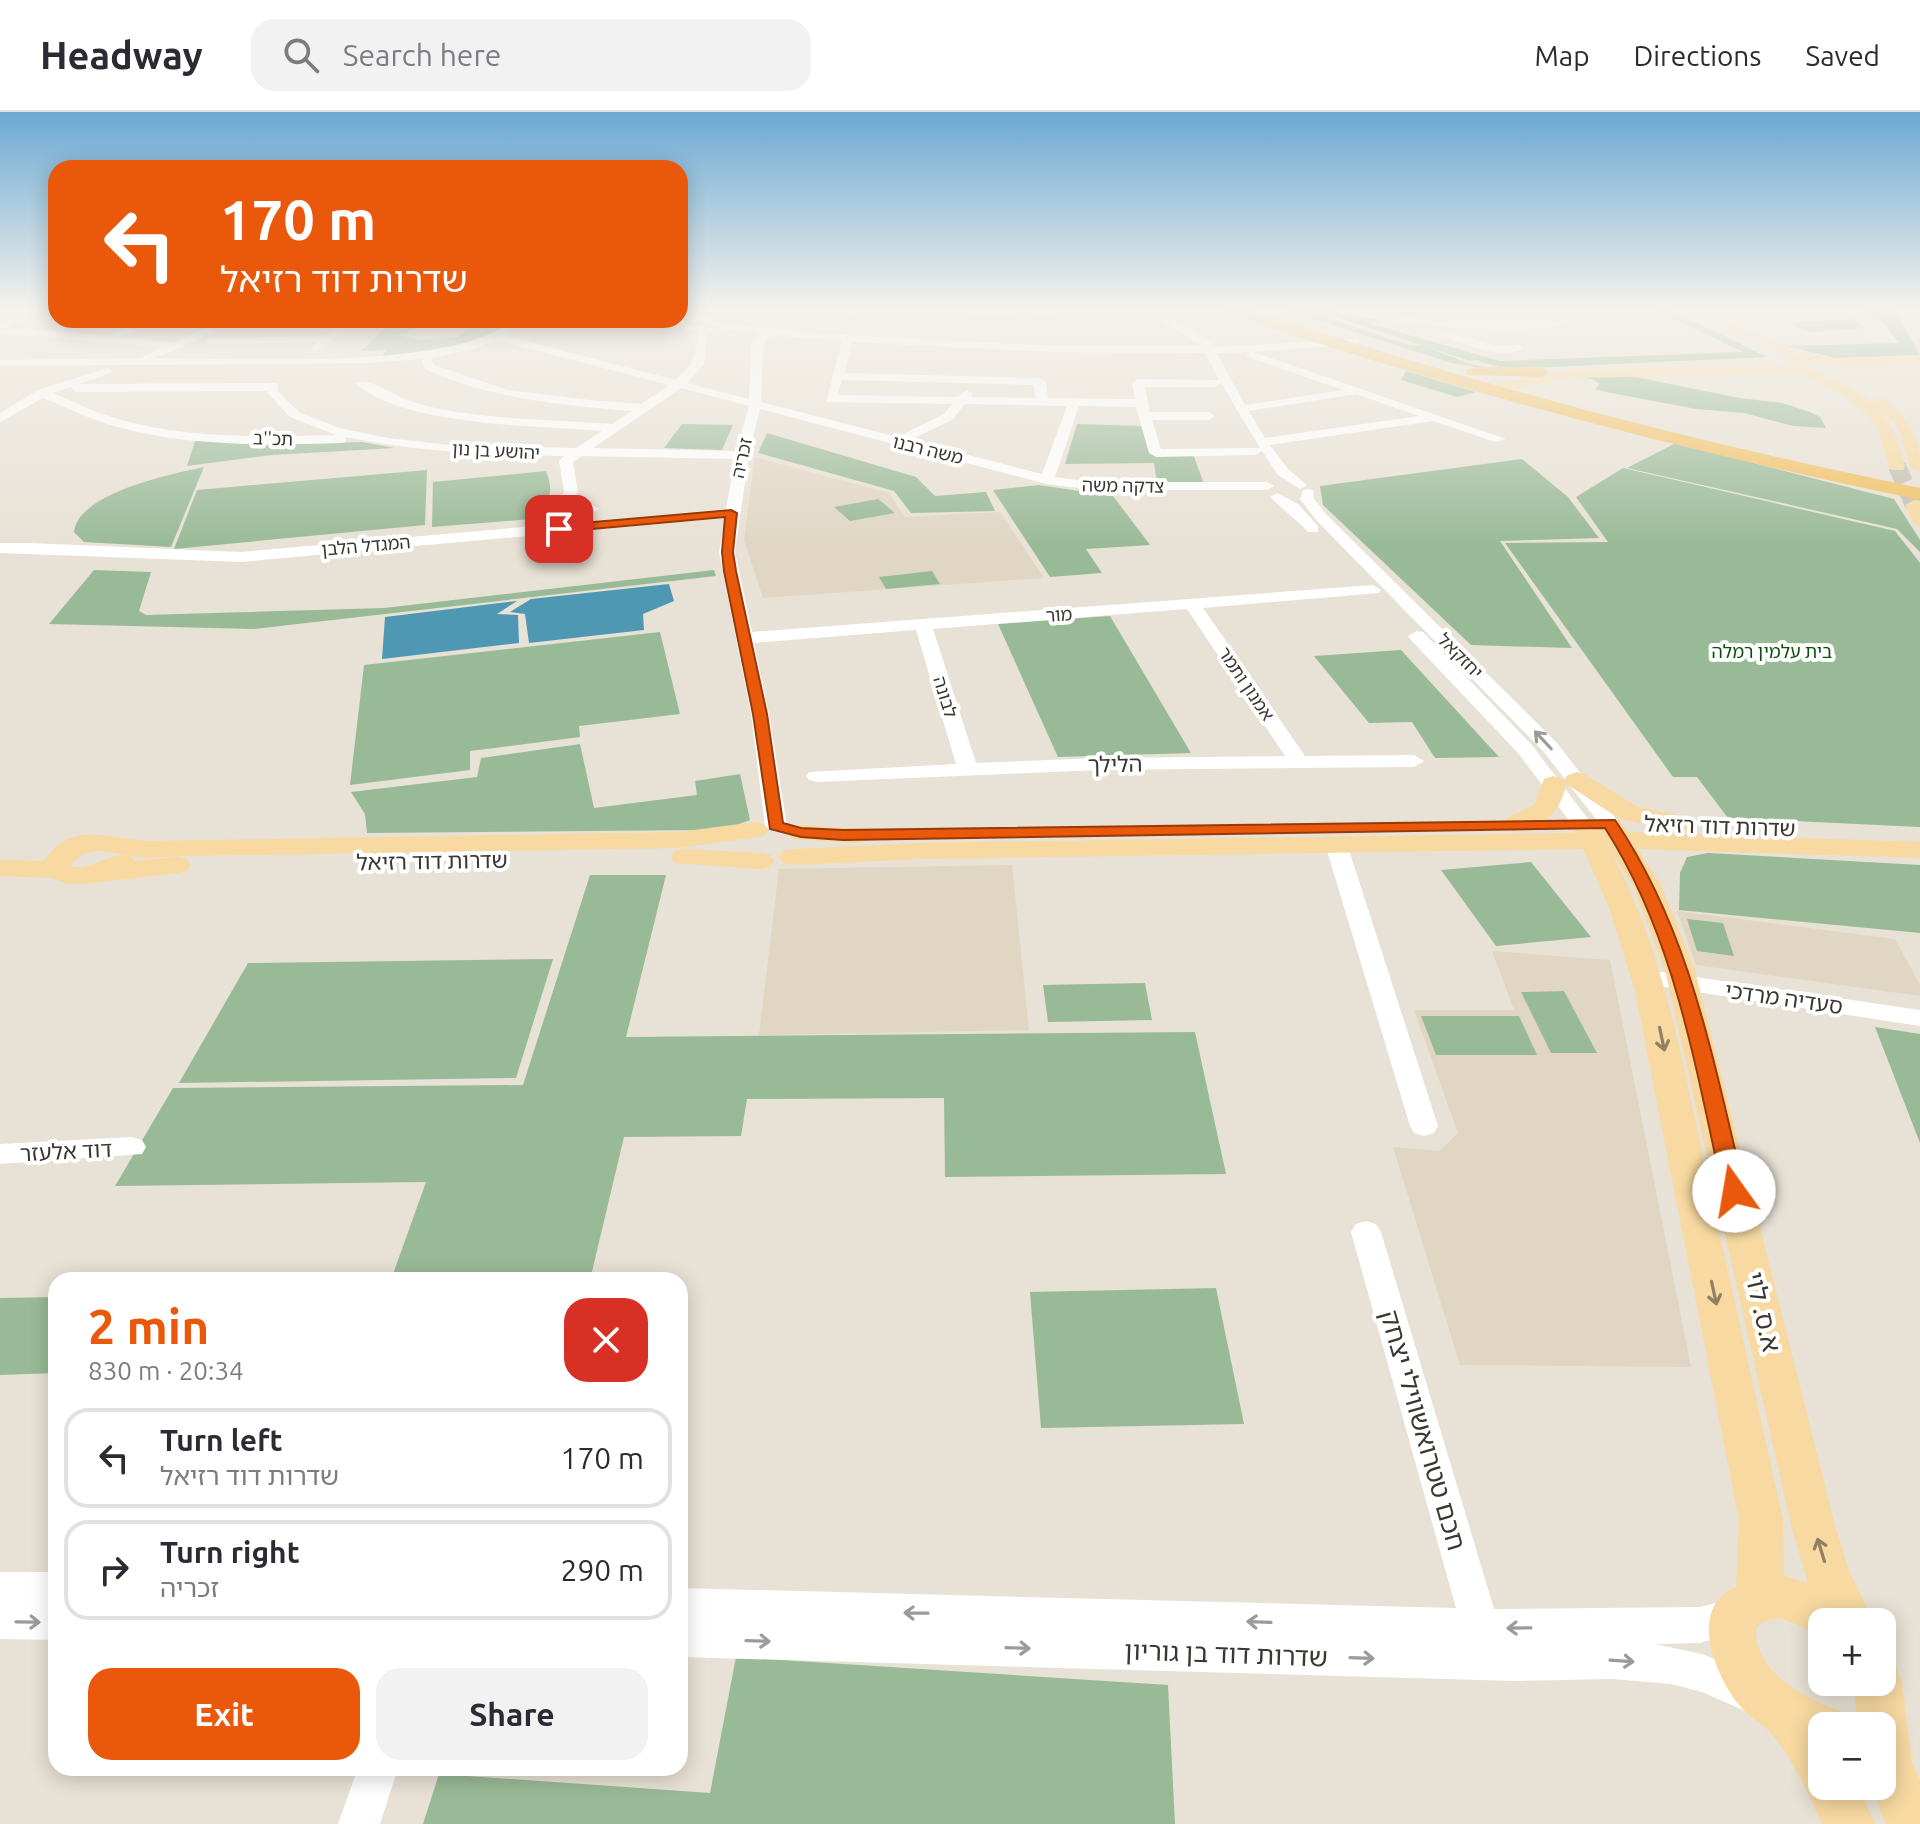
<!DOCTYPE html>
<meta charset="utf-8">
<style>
body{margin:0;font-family:Ubuntu,"Noto Sans Hebrew",sans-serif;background:#f2f2f3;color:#2b2b33;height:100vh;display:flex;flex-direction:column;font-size:30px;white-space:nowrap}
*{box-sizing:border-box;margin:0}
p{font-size:26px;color:#7c7c81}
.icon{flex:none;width:44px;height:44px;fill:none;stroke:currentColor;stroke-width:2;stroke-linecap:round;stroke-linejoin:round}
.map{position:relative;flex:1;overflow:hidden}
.sheet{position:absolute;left:48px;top:1160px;width:640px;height:504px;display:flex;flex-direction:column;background:#fff;border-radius:24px;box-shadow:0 4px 20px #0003}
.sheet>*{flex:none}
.banner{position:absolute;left:48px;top:48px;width:640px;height:168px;border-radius:24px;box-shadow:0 4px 20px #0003;background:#ea580c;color:#fff;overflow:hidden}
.fabs{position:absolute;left:1808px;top:1496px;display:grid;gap:16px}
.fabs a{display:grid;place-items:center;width:88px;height:88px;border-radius:16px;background:#fff;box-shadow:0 4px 20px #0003;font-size:40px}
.pin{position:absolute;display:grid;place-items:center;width:68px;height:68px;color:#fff;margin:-34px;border-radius:16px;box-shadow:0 4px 12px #0006}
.me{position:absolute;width:88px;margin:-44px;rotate:347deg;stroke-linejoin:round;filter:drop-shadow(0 0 6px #0008)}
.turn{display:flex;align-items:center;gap:28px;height:168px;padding:0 40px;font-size:36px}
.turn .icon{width:104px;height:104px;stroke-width:2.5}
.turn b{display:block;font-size:56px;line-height:68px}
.round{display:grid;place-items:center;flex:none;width:84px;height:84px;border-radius:24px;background:#f2f2f3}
.headline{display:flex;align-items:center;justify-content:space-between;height:136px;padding:0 40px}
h1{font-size:48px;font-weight:700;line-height:60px;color:#ea580c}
.primary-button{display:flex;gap:16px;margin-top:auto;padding:16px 40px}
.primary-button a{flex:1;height:92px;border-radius:24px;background:#ea580c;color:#fff;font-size:32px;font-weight:700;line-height:92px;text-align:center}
.primary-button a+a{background:#f2f2f3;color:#2b2b33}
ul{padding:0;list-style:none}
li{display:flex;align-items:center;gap:24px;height:100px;margin:0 16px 12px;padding:0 24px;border:4px solid #e1e1e2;border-radius:24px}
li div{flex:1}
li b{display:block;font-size:30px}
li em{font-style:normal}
header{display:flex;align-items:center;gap:48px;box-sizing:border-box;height:112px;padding:0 40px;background:#fff;border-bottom:2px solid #e1e1e2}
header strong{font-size:38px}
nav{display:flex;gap:44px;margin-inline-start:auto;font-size:28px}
.search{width:560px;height:72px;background:#f2f2f3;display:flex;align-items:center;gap:20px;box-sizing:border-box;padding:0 28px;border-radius:24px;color:#7c7c81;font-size:30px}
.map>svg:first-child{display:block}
</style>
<header>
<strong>Headway</strong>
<div class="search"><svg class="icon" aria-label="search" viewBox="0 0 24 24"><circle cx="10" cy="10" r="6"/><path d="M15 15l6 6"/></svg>Search here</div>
<nav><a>Map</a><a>Directions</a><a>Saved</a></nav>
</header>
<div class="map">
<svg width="1920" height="1712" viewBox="0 0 1920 1712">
<rect width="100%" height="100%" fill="#e8e1d5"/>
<path fill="#e1d6c4" d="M 755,345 L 889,381 L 905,405 L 1000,400 L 1044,466 L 763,486 L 744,428 Z
M 1012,753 L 1029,918 L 759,923 L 779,757 Z
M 1677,799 L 1895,827 L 1920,873 L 1920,884 L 1696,853 Z
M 1492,839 L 1610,848 L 1691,1255 L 1460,1253 L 1393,1035 L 1439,1039 L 1458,1021 L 1414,898 L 1514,898 Z"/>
<path fill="#99ba97" d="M 1277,195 L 1303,197 L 1384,225 L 1412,234 L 1422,233 L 1470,252 L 1500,258 L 1455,252 Z
M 1305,195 L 1322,195 L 1378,208 L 1371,212 L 1500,249 L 1743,240 L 1650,195 L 1664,195 L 1767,245 L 1506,257 L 1476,248 L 1470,249 Z
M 1859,195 L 1893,195 L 1920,243 L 1835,246 L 1787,234 L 1899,231 L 1881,208 L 1869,204 L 1866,198 Z
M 1854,207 L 1866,216 L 1811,220 L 1788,211 Z
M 400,208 L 427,208 L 421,215 L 398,223 L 419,228 L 458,225 L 476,210 L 440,211 L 443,208 L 509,208 C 478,239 425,241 382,244 L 386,238 L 361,239 L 388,213 L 396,213 Z
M 1406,259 L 1476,280 L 1457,285 L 1401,268 Z
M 1631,264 L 1739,286 L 1783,291 L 1812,301 L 1820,305 L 1826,316 L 1793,314 L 1744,301 L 1696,297 L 1606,280 L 1595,277 L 1600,272 L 1592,267 L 1579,265 Z
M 682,312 L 733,313 L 722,338 L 664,336 Z
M 1077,312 L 1142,314 L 1151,342 L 1193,342 L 1204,372 L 1157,371 L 1154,351 L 1065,352 Z
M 767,321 L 916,365 L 935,384 L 986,380 L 995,399 L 911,401 L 894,379 L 758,341 Z
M 196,326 L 268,333 L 362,330 L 395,336 L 272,343 L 187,354 Z
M 1676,331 L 1894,387 L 1920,428 L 1920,440 L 1897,417 L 1627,356 Z
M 1522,347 L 1568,385 L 1599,426 L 1500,429 L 1572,536 L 1471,533 L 1323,393 L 1320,374 Z
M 204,355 L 171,435 L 84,430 L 74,420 C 78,381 171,362 204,355 Z
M 1623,356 L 1895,419 L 1920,451 L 1920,715 L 1728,706 L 1697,665 L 1673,665 L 1505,431 L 1608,430 L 1576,385 Z
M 427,358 L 425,413 L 174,437 L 197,378 Z
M 546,359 C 555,381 549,391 532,407 L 432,415 L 433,370 Z
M 1039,373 L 1113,384 L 1150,433 L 1086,437 L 1102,461 L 1050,465 L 993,378 Z
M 878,387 L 895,401 L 850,409 L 834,395 Z
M 94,458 L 151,460 L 139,499 L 146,503 L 384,496 L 714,458 L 716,464 L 254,517 L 49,512 Z
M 932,459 L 940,472 L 886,477 L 879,465 Z
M 1110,504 L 1191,641 L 1058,645 L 998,512 Z
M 660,520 L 680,602 L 579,614 L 580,625 L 470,639 L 470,658 L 350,673 L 364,553 Z
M 1401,538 L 1499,645 L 1435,646 L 1412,610 L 1369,611 L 1314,544 Z
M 580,632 L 594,696 L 697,683 L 695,669 L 740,662 L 750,708 L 731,715 L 702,718 L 367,721 L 365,702 L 351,680 L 477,665 L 481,646 Z
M 1708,741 L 1920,753 L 1920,821 L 1679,798 L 1680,761 L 1687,745 Z
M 1531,750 L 1591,825 L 1496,834 L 1441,758 Z
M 590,763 L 666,763 L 626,925 L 1195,920 L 1226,1062 L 945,1065 L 944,986 L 747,987 L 741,1024 L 624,1025 L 590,1168 L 456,1168 L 457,1162 L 393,1162 L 426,1070 L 115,1074 L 173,976 L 523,973 Z
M 1687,807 L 1723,811 L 1734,844 L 1697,839 Z
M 553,847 L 516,966 L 179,971 L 248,851 Z
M 1145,871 L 1152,908 L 1048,910 L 1043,873 Z
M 1564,879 L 1597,941 L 1551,941 L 1521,880 Z
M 1519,904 L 1537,943 L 1436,943 L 1421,904 Z
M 1875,915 L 1920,922 L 1920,1031 Z
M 1216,1176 L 1244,1312 L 1041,1316 L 1030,1180 Z
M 56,1185 L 56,1261 L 0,1263 L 0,1186 Z
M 736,1545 L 1168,1573 L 1175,1712 L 423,1712 L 439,1662 L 710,1681 Z"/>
<path fill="#4f98b3" d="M 669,472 L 674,489 L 643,502 L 644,518 L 529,531 L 525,502 L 510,500 L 531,487 Z
M 517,489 L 497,502 L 518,503 L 519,531 L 382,547 L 385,505 Z"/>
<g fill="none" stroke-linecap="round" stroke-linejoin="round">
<path stroke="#c5bfb5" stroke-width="18" stroke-dasharray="18 9" stroke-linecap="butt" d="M 1897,354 L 1914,393"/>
<path fill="#fff" fill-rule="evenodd" d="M 36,195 L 50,195 L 8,215 L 108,224 L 147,208 L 161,208 L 123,225 L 172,231 L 208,215 L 236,210 L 241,213 L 215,220 L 155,246 C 230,246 462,259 510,208 L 521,208 L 505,224 L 676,268 L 692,251 L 700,219 L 624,211 L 619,208 L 679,211 L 675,208 L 680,208 L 680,205 L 702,203 L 729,212 L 827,222 L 1055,234 L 1203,234 L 1150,201 L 1035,203 L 1030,206 L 883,198 L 878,195 L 1027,200 L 1032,197 L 1154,195 L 1211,230 L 1214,235 L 1359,227 L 1360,229 L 1355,232 L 1253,240 L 1506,327 L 1495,330 L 1433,309 L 1270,333 L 1288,357 L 1307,373 L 1300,377 L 1278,363 L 1262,339 L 1255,343 L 1156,345 L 1149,341 L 1136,295 L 1079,294 L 1055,365 L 1094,370 L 1267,370 L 1274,374 L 1267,378 L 1094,378 L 1047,372 L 760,297 L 749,343 L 735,440 L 752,520 L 1373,473 L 1381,478 L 1379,481 L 1203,496 L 1305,644 L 1414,643 L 1424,649 L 1414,655 L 1099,658 L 816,670 L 809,668 L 806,664 L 809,660 L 956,652 L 916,518 L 754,531 L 769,602 L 787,714 L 776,720 L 765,714 L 751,602 L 719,440 L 725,406 L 241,450 L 0,441 L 0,431 L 30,431 L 241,440 L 726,397 L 735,347 L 582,344 L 573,350 L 578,380 L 570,395 L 592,393 L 599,397 C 589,404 563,407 553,400 L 564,380 L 559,349 L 564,344 C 491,343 418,340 346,325 L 346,330 L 341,331 C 268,333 190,335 118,315 C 92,308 68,296 43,286 L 0,310 L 0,301 L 38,278 L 107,256 L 113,259 L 111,261 L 79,272 L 274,271 L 278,272 L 278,279 L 299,300 L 339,316 L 388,326 L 449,333 L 576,336 L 602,319 C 535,313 408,315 356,272 C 368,264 393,283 407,288 C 463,308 551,307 612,312 L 632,299 C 560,293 491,287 425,257 L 421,247 L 369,251 L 0,254 L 0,248 L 141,246 L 162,235 L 0,221 L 0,211 ZM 701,209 L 728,218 L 760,221 L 751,233 L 749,287 L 687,271 L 704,252 L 707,223 L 713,217 L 681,211 ZM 771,223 L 842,229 L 826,290 L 952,292 L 944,302 L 897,325 L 761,290 L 763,233 ZM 497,228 L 669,273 L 641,292 L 590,288 L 508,278 L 434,253 L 431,246 L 474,237 ZM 852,230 L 1055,240 L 1205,241 L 1219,268 L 1138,267 L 1132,271 L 1135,287 L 1048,286 L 1046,270 L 1040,266 L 844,261 ZM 1251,240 L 1246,243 L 1248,245 L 1343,278 L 1245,293 L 1217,241 ZM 842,268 L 1034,273 L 1035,286 L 971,285 L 973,282 L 967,278 L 958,285 L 837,283 ZM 1221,271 L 1260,336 L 1161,337 L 1152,308 L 1209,308 L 1215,304 L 1209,300 L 1150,300 L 1145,275 L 1215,275 ZM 71,275 L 76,280 L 266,279 L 290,305 L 336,323 C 266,325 190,327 122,308 C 98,302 76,291 53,281 ZM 681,276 L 749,294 L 736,339 L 593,336 ZM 1356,282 L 1419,304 L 1265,326 L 1249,299 ZM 965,292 L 1067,294 L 1042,362 L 910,328 L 952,308 ZM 1187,497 L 1285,644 L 1099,646 L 976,651 L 933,517 Z
M 819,195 L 839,195 L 876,205 L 871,208 Z
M 1324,195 L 1446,208 L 1552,207 L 1531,195 L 1544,195 L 1570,210 C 1545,226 1352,211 1324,195 Z
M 1851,195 L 1865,195 L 1866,197 L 1861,200 Z
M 246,208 L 272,208 L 247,214 L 242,211 Z
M 345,208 L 356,208 L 317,239 L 311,236 L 317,230 L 210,232 L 205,229 L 210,226 L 325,224 Z
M 1443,218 L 1493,233 L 1518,233 L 1524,236 C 1501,250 1462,230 1439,223 L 1438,221 Z
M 1308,377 L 1313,378 L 1314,387 L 1326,402 L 1557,631 L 1616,707 L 1619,711 L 1616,715 L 1602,715 L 1543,639 L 1316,408 L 1300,387 L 1303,378 Z
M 1277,381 L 1298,392 L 1318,414 L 1318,420 L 1308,420 C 1296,407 1282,397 1270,385 Z
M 1417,519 L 1423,520 L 1532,633 L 1591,711 L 1588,715 L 1574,715 L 1518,641 L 1411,528 L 1408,524 Z
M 1336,726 L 1347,732 L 1438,1014 L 1434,1021 L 1424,1024 L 1414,1021 L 1410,1014 L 1325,732 Z
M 1647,858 L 1920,898 L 1920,914 L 1638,871 L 1635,866 L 1638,861 Z
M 132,1025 L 142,1028 L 146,1035 L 142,1042 L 0,1052 L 0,1032 Z
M 1366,1109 L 1376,1112 L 1381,1120 L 1494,1497 L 1700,1495 L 1736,1486 L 1749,1491 L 1755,1504 L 1749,1517 L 1700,1531 L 1655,1532 L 1702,1542 L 1766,1568 L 1772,1582 L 1766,1596 L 1752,1602 L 1702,1580 L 1671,1572 L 1613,1567 L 1516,1569 L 680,1545 L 680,1476 L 1456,1496 L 1351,1120 L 1356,1112 Z
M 0,1460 L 56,1460 L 56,1528 L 0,1527 Z
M 358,1656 L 398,1656 L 380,1712 L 338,1712 Z"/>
<path fill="#f7d9a1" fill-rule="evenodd" d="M 1684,195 L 1701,195 C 1737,212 1776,235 1815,243 C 1848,250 1886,245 1920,244 L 1920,252 L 1857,254 L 1794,251 L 1789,250 L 1788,245 Z
M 1798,254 L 1841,270 L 1873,291 L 1875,287 L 1885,287 C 1914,313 1920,321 1920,360 L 1911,355 L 1898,315 L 1884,302 L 1896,324 L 1905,354 L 1903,358 L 1891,358 L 1889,354 L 1878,318 L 1868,303 L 1841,282 L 1800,262 L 1571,266 L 1488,281 L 1481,277 L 1488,273 L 1571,258 Z
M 1914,388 L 1920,389 L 1920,414 L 1914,412 L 1905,393 Z
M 1577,660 L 1586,663 L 1637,695 L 1693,706 L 1697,712 L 1693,718 L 1684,720 L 1620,707 L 1568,673 L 1564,668 L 1568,663 Z
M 1553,664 L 1562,667 L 1566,672 C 1562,700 1537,725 1507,718 L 1503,712 L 1507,706 L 1534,693 L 1544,667 Z
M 1612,707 L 1621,709 L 1628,720 L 1920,730 L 1920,746 L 1638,737 L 1661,773 L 1695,858 L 1836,1417 L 1849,1459 L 1874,1510 L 1822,1510 L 1822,1527 C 1805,1516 1773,1494 1756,1517 C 1755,1562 1804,1585 1840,1599 L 1846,1614 L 1822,1614 L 1822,1674 L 1858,1674 L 1875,1712 L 1822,1712 C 1811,1685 1790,1643 1771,1621 C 1762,1611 1748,1604 1739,1593 C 1715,1564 1687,1495 1736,1475 L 1739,1408 L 1635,879 L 1609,795 L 1583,737 L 921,747 L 793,753 L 783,751 L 779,745 L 783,739 L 793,737 L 921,731 L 1574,721 L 1572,716 L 1576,710 C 1591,707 1593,712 1602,720 L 1599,715 L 1603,709 ZM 1609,736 L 1633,773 L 1665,858 L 1792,1417 L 1808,1471 L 1784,1464 L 1783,1408 C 1757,1289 1730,1170 1704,1050 C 1681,943 1662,833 1609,736 Z
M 755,710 L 764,712 L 768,718 L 764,724 L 678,736 L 186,744 C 171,744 155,747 140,745 C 113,743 94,729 72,751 L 72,755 C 94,758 109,739 131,744 L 134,749 L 177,745 L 187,747 L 191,753 L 187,759 L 177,761 L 84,772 L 68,772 L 52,766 L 0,764 L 0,748 L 44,749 C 72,707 110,728 148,729 L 678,720 Z
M 801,713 L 864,717 L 868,723 L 864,729 L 855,731 L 792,727 L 788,721 L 792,715 Z
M 685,737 L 760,741 L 770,743 L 774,749 L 770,755 L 760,757 L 675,751 L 671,745 L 675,739 Z
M 1882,1547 L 1895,1553 L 1902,1570 L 1912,1651 L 1920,1669 L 1920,1712 L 1886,1712 L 1871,1674 L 1882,1674 L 1882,1614 L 1857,1614 L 1854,1570 L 1882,1570 Z"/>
<path fill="#f2c062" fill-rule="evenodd" d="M 1221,195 L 1243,195 C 1465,270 1690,329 1920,376 L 1920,388 C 1724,347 1531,299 1340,238 C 1316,230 1237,208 1221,195 Z
M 1474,255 L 1541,255 L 1549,260 L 1541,265 L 1468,263 L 1466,260 L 1468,257 Z"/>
</g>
<defs><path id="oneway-shaft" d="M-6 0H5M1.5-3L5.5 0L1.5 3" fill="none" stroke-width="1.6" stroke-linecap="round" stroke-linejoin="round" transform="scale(2)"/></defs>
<g stroke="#9c9b99">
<use href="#oneway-shaft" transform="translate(1543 628) rotate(-133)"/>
<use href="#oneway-shaft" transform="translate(916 1501) rotate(-179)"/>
<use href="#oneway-shaft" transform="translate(28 1510) rotate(1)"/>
<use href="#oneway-shaft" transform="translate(1259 1510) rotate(-178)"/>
<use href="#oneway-shaft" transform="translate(1519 1516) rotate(179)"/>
<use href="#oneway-shaft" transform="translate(758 1529) rotate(2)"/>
<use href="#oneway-shaft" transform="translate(1018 1536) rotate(2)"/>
<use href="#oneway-shaft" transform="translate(1362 1546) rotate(2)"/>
<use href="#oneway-shaft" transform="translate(1622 1549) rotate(4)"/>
</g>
<g stroke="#8f8064">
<use href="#oneway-shaft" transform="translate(1662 927) rotate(78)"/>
<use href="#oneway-shaft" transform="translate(1714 1181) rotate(78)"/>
<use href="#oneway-shaft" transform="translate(1821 1438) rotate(-107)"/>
</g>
<linearGradient id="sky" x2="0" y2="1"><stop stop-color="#6ba9d3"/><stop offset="0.45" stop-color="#f5f2ec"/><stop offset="1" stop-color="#f5f2ec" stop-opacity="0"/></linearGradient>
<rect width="1920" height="435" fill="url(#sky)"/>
<path fill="#ea580c" stroke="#983908" stroke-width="2" d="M 731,398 L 737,401 L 733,440 L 736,459 L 767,602 L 783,711 L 801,716 L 843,718 L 1615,708 C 1691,820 1713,949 1745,1079 L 1742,1084 L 1727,1084 L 1723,1079 C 1695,954 1675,825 1605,716 L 843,728 L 801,725 L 770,717 L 753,602 L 724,459 L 722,440 L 725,405 L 559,420 L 554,417 L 559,413 Z"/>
<g text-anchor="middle" stroke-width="8" stroke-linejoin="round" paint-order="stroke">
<g font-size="18" fill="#3a3733" stroke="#fff">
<text transform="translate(273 327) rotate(2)" y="6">תכ''ב</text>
<text transform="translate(928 338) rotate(14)" y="6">משה רבנו</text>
<text transform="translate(496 339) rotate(3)" y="6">יהושע בן נון</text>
<text transform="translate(742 346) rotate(-78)" y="6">זכריה</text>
<text transform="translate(1123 374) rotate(1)" y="6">צדקה משה</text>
<text transform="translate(366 434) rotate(-5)" y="6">המגדל הלבן</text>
<text transform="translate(1059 503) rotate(-4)" y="6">מור</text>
<text transform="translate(1460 544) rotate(45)" y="6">יחזקאל</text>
<text transform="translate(1246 572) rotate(56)" y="6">אמנון ותמר</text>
<text transform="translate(945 585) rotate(73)" y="6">לבונה</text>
</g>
<g font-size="18" fill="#0b4f10" stroke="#fff">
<text x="1772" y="546">בית עלמין רמלה</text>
</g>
<g font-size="22" fill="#3a3733" stroke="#fff">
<text transform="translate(1115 652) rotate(-1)" y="8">הלילך</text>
<text transform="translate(1720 714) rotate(2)" y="8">שדרות דוד רזיאל</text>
<text transform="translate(432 749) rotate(-1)" y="8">שדרות דוד רזיאל</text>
<text transform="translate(1784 886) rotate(8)" y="8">סעדיה מרדכי</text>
<text transform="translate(66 1039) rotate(-3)" y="8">דוד אלעזר</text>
</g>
<g font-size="26" fill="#3a3733" stroke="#fff">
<text transform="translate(1763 1200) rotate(77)" y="9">א.ס. לוי</text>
<text transform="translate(1423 1318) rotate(74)" y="9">חכם טטרואשווילי יצחק</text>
<text transform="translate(1226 1542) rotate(2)" y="9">שדרות דוד בן גוריון</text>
</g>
</g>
</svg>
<div class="fabs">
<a>+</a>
<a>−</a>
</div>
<div class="pin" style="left:559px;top:417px;background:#d93025"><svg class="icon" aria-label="arrive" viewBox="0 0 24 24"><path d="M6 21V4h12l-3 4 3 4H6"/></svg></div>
<svg class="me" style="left:1734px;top:1079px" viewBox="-20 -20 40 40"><circle r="19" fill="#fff"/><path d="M0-13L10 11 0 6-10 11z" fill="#ea580c"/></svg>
<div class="banner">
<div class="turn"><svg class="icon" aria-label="left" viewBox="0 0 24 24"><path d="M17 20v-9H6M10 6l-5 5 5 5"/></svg><div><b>170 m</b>שדרות דוד רזיאל</div></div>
</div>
<section class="sheet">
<div class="headline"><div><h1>2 min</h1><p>830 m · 20:34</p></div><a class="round" style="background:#d93025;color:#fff"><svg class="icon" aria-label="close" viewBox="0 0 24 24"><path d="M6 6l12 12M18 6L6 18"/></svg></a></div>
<ul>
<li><svg class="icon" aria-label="left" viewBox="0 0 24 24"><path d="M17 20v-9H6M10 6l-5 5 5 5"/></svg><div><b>Turn left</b><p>שדרות דוד רזיאל</p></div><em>170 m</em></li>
<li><svg class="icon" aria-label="right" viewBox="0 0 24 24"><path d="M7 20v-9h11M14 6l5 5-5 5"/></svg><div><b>Turn right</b><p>זכריה</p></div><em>290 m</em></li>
</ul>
<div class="primary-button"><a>Exit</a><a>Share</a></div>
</section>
</div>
